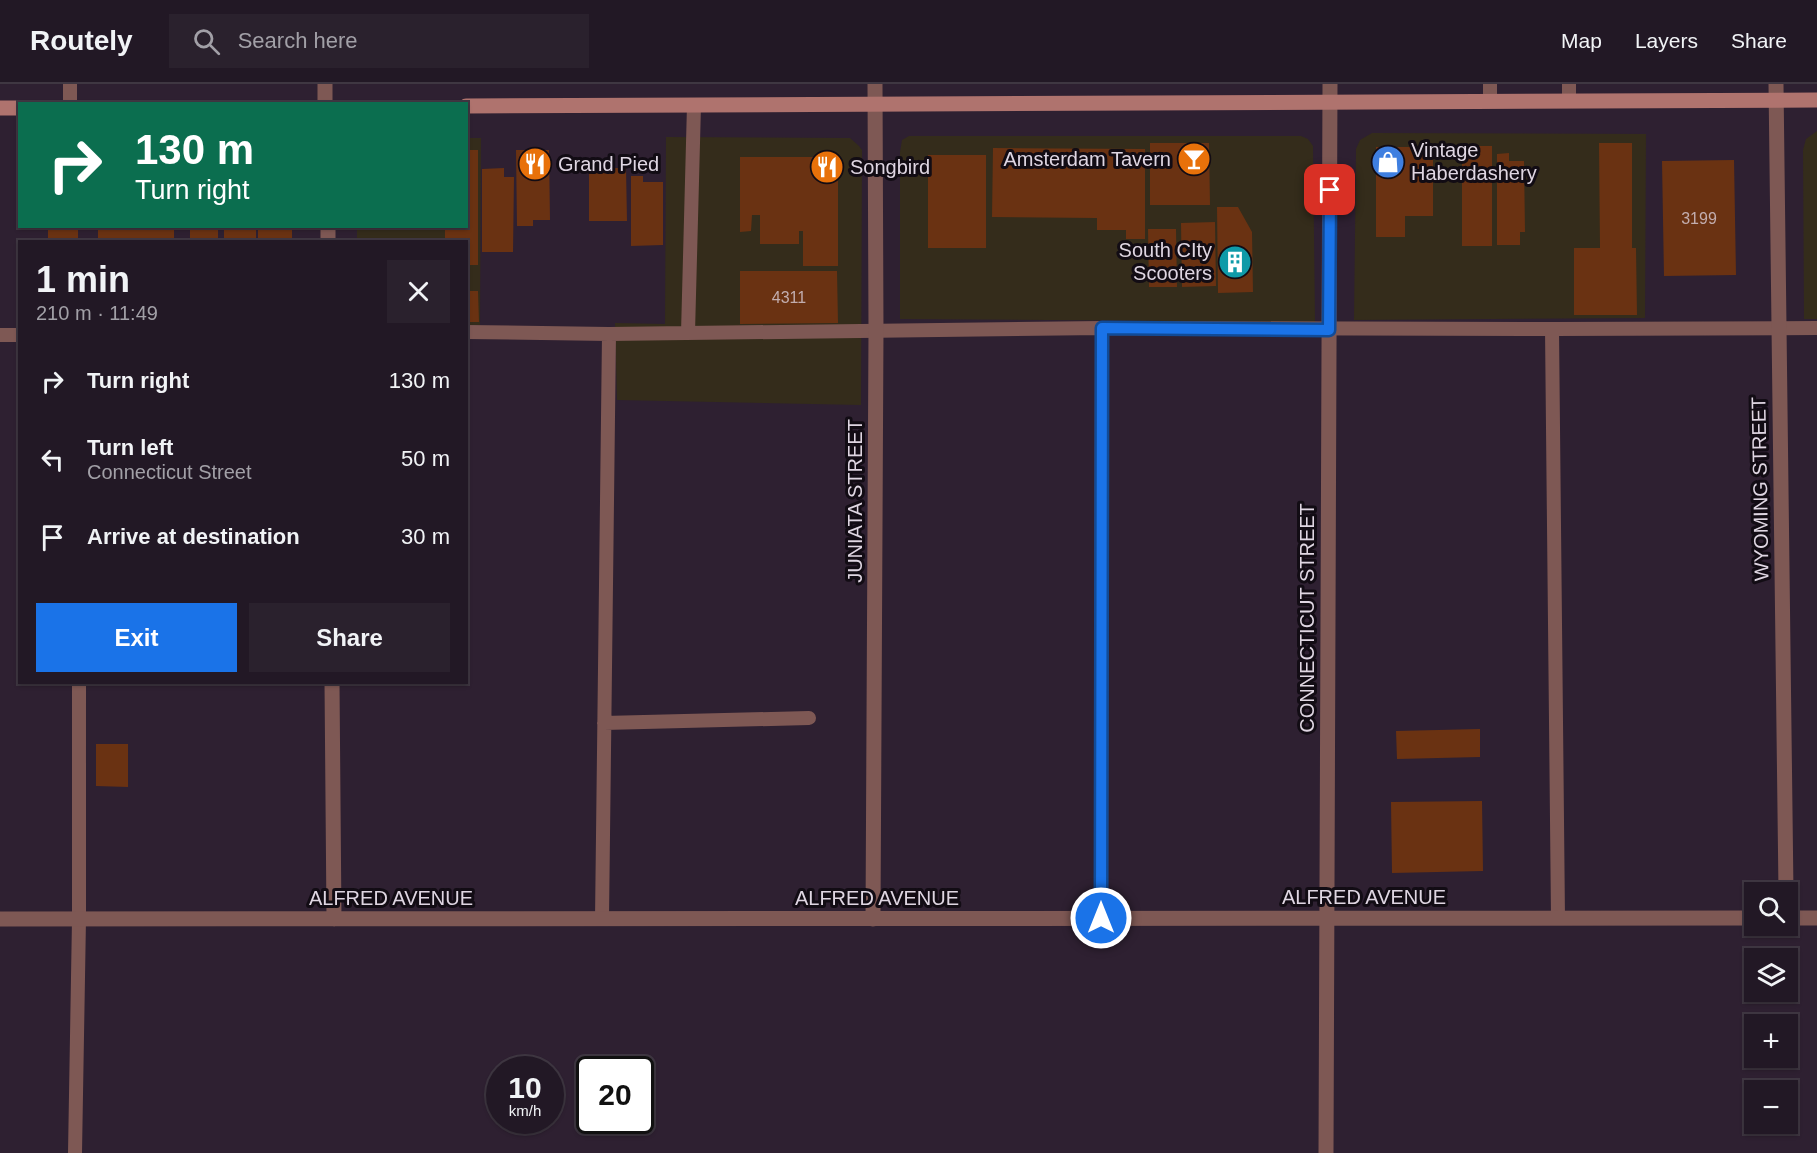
<!DOCTYPE html>
<meta charset="utf-8">
<style>
body{margin:0;font-family:Helvetica,sans-serif;background:#2a212d;color:#f1f3f6;height:100vh;display:flex;flex-direction:column;font-size:22px;white-space:nowrap}
*{box-sizing:border-box;margin:0}
p{font-size:20px;color:#a2a0a7}
.icon{flex:none;width:33px;height:33px;fill:none;stroke:currentColor;stroke-width:2;stroke-linecap:round;stroke-linejoin:round}
.map{position:relative;flex:1;overflow:hidden}
.sheet{position:absolute;left:18px;top:156px;width:450px;height:444px;display:flex;flex-direction:column;background:#221825;border-radius:0px;box-shadow:0 2px 4px #0004,0 0 0 2px #3f3742}
.sheet>*{flex:none}
.guide{position:absolute;left:18px;top:18px;width:450px;height:126px;border-radius:0px;box-shadow:0 2px 4px #0004,0 0 0 2px #3f3742;background:#0b6e4f;color:#fff;overflow:hidden}
.buttons{position:absolute;left:1744px;top:798px;display:grid;gap:12px}
.buttons a{display:grid;place-items:center;width:54px;height:54px;border-radius:0px;background:#221825;box-shadow:0 2px 4px #0004,0 0 0 2px #3f3742;font-size:30px}
.speed{position:absolute;left:486px;top:972px;display:flex;gap:12px;font-size:30px;font-weight:700;text-align:center}
.speed>*{display:grid;place-content:center;width:78px;height:78px;border-radius:50%;background:#221825;box-shadow:0 2px 4px #0004,0 0 0 2px #3f3742;line-height:1}
.speed small{font-size:15px;font-weight:400}
.speed .limit{border:3px solid #111;border-radius:9px;background:#fff;color:#111}
.pin{position:absolute;display:grid;place-items:center;width:51px;height:51px;color:#fff;margin:-26px;border-radius:12px;box-shadow:0 3px 9px #0006}
.me{position:absolute;width:66px;margin:-33px;rotate:0deg;stroke-linejoin:round;filter:drop-shadow(0 0 4px #0008)}
.turn{display:flex;align-items:center;gap:21px;height:126px;padding:0 18px;font-size:27px}
.turn .icon{width:78px;height:78px;stroke-width:2.5}
.turn b{display:block;font-size:42px;line-height:51px}
.round{display:grid;place-items:center;flex:none;width:63px;height:63px;border-radius:0px;background:#2a212d}
.overview{display:flex;align-items:center;justify-content:space-between;height:102px;padding:0 18px}
h1{font-size:36px;font-weight:600;line-height:45px}
.button{display:flex;gap:12px;margin-top:auto;padding:12px 18px}
.button a{flex:1;height:69px;border-radius:0px;background:#1a73e8;color:#fff;font-size:24px;font-weight:600;line-height:69px;text-align:center}
.button a+a{background:#2a212d;color:#f1f3f6}
ul{padding:0;list-style:none}
li{display:flex;align-items:center;gap:18px;height:78px;padding:0 18px}
li div{flex:1}
li b{display:block;font-size:22px}
li em{font-style:normal}
header{display:flex;align-items:center;gap:36px;box-sizing:border-box;height:84px;padding:0 30px;background:#221825;border-bottom:2px solid #3f3742}
header strong{font-size:28px}
nav{display:flex;gap:33px;margin-inline-start:auto;font-size:21px}
.search{width:420px;height:54px;background:#2a212d;display:flex;align-items:center;gap:15px;box-sizing:border-box;padding:0 21px;border-radius:0px;color:#a2a0a7;font-size:22px}
.map>svg:first-child{display:block}
</style>
<header>
<strong>Routely</strong>
<div class="search"><svg class="icon" aria-label="search" viewBox="0 0 24 24"><circle cx="10" cy="10" r="6"/><path d="M15 15l6 6"/></svg>Search here</div>
<nav><a>Map</a><a>Layers</a><a>Share</a></nav>
</header>
<div class="map">
<svg width="1817" height="1069" viewBox="0 0 1817 1069">
<rect width="100%" height="100%" fill="#2e2031"/>
<path fill="#342c1b" d="M 1817,47 L 1817,235 L 1804,235 L 1803,66 L 1806,55 Z
M 1372,49 L 1646,50 L 1645,234 L 1354,236 L 1356,65 L 1360,56 Z
M 909,52 L 1301,52 L 1308,55 L 1313,62 L 1315,238 L 900,235 L 900,68 L 902,56 Z
M 666,53 L 844,54 L 850,54 L 859,62 L 862,66 L 861,321 L 617,316 L 615,239 L 665,240 Z
M 467,54 L 481,54 L 480,241 L 467,241 L 466,158 L 357,158 L 357,143 L 466,142 Z"/>
<path fill="#6a3212" d="M 1150,59 L 1209,59 L 1210,121 L 1150,121 Z
M 1599,59 L 1632,59 L 1632,164 L 1636,164 L 1637,231 L 1574,231 L 1574,164 L 1600,164 Z
M 1462,62 L 1492,62 L 1492,162 L 1462,162 Z
M 1376,63 L 1433,63 L 1433,132 L 1405,132 L 1405,153 L 1376,153 Z
M 993,64 L 1145,65 L 1145,155 L 1126,155 L 1126,146 L 1097,146 L 1097,134 L 992,133 Z
M 466,66 L 478,66 L 478,181 L 466,181 L 466,158 L 445,158 L 445,142 L 466,142 Z
M 516,66 L 549,66 L 550,136 L 533,136 L 533,142 L 517,142 Z
M 1509,69 L 1509,77 L 1524,77 L 1525,148 L 1520,148 L 1520,161 L 1497,161 L 1497,70 Z
M 928,71 L 986,71 L 986,164 L 928,164 Z
M 740,73 L 838,73 L 838,182 L 803,182 L 803,147 L 799,147 L 799,160 L 760,160 L 760,131 L 752,131 L 751,147 L 740,148 Z
M 1734,76 L 1736,191 L 1664,192 L 1662,77 Z
M 504,84 L 504,93 L 514,93 L 513,168 L 482,168 L 482,85 Z
M 589,84 L 626,84 L 627,137 L 589,137 Z
M 631,92 L 643,92 L 643,98 L 663,98 L 663,161 L 631,162 Z
M 1217,123 L 1238,123 L 1252,148 L 1253,208 L 1218,209 Z
M 1215,138 L 1216,202 L 1182,203 L 1181,139 Z
M 48,142 L 78,142 L 78,158 L 48,158 Z
M 98,142 L 174,142 L 174,158 L 98,158 Z
M 190,142 L 218,142 L 218,154 L 190,154 Z
M 224,142 L 256,142 L 256,156 L 224,156 Z
M 258,142 L 292,142 L 292,158 L 258,158 Z
M 1148,145 L 1176,145 L 1177,203 L 1149,203 Z
M 740,187 L 837,187 L 838,239 L 740,240 Z
M 466,207 L 478,207 L 479,238 L 466,238 Z
M 1480,645 L 1480,673 L 1397,675 L 1396,647 Z
M 96,660 L 128,660 L 128,703 L 96,702 Z
M 1482,717 L 1483,787 L 1392,789 L 1391,718 Z"/>
<g fill="none" stroke-linecap="round" stroke-linejoin="round">
<path stroke="#7e5854" stroke-width="14" d="M 1490,0 L 1490,17
M 1569,0 L 1569,17
M 70,20 L 70,0
M 466,248 L 609,250 L 1102,244
M 688,249 L 694,21
M 0,251 L 20,251
M 604,639 L 809,634
M 1101,834 L 1102,244 L 1552,245
M 1558,834 L 1552,245 L 1817,244
M 602,835 L 609,250
M 75,1069 L 79,835 L 79,598"/>
<path stroke="#7e5854" stroke-width="15" d="M 325,0 L 325,20
M 1776,0 L 1786,808
M 328,142 L 328,158
M 332,598 L 334,835
M 1788,834 L 1817,834
M 0,835 L 1755,834
M 873,835 L 876,246 L 875,0
M 1326,1069 L 1330,0"/>
<path stroke="#af736e" stroke-width="15" d="M 466,22 L 1817,16
M 0,24 L 20,24"/>
</g>
<g fill="none" stroke-linecap="round" stroke-linejoin="round">
<g stroke="#114b97" stroke-width="15">
<path id="route" d="M 1101,834 L 1102,244 L 1329,246 L 1330,106"/>
</g>
<use href="#route" stroke="#1a73e8" stroke-width="10"/>
</g>
<defs>
<g id="bar-disc" transform="scale(1.725)"><circle r="9.5" fill="#e8710a" stroke="#120c14"/><path d="M-6-5H6L.8 .8V4.5H3.5V6h-7V4.5H-.8V.8Z" fill="#fff"/></g>
<g id="shop-disc" transform="scale(1.725)"><circle r="9.5" fill="#3f7fe0" stroke="#120c14"/><path d="M-5-2.5h2.3a2.7 3.5 0 0 1 5.4 0H5L5.5 6h-11ZM-1.5-2.5h3a1.5 2.3 0 0 0-3 0Z" fill="#fff"/></g>
<g id="restaurant-disc" transform="scale(1.725)"><circle r="9.5" fill="#e8710a" stroke="#120c14"/><path d="M-5-6h1v4h1v-4h1v4h1v-4h1v5L-1.5 .5V6h-2V.5L-5-1ZM5-6V6H3V1.5H1.5Q1.5-4 5-6Z" fill="#fff"/></g>
<g id="building-disc" transform="scale(1.725)"><circle r="9.5" fill="#0f9aa8" stroke="#120c14"/><path d="M-4-6H4V6H1V3H-1V6H-4ZM-2.5-4.3h1.7v1.8h-1.7ZM.8-4.3h1.7v1.8H.8ZM-2.5-1h1.7V.8h-1.7ZM.8-1h1.7V.8H.8Z" fill="#fff"/></g>
</defs>
<g fill-rule="evenodd">
<use href="#bar-disc" x="1194" y="75"/>
<use href="#shop-disc" x="1388" y="78"/>
<use href="#restaurant-disc" x="535" y="80"/>
<use href="#restaurant-disc" x="827" y="83"/>
<use href="#building-disc" x="1235" y="178"/>
</g>
<g text-anchor="middle" stroke-width="6" stroke-linejoin="round" paint-order="stroke">
<g font-size="16" fill="#c2adae">
<text x="1699" y="140">3199</text>
<text x="789" y="219">4311</text>
</g>
<g font-size="20" fill="#dfd6e2" stroke="#120c14" text-anchor="start">
<text x="1411" y="73">Vintage<tspan x="1411" dy="23">Haberdashery</tspan></text>
<text x="1171" y="82" text-anchor="end">Amsterdam Tavern</text>
<text x="558" y="87">Grand Pied</text>
<text x="850" y="90">Songbird</text>
<text x="1212" y="173" text-anchor="end">South CIty<tspan x="1212" dy="23">Scooters</tspan></text>
</g>
<g font-size="20" fill="#dfd6e2" stroke="#120c14">
<text transform="translate(1760 405) rotate(-91)" y="7">WYOMING STREET</text>
<text transform="translate(855 417) rotate(-90)" y="7">JUNIATA STREET</text>
<text transform="translate(1307 534) rotate(-90)" y="7">CONNECTICUT STREET</text>
<text x="1364" y="820">ALFRED AVENUE</text>
<text x="391" y="821">ALFRED AVENUE</text>
<text x="877" y="821">ALFRED AVENUE</text>
</g>
</g>
</svg>
<div class="buttons">
<a><svg class="icon" aria-label="search" viewBox="0 0 24 24"><circle cx="10" cy="10" r="6"/><path d="M15 15l6 6"/></svg></a>
<a><svg class="icon" aria-label="layers" viewBox="0 0 24 24"><path d="M12 4l9 5-9 5-9-5zM3 14l9 5 9-5"/></svg></a>
<a>+</a>
<a>−</a>
</div>
<div class="speed"><div>10<small>km/h</small></div><div class="limit">20</div></div>
<div class="pin" style="left:1330px;top:106px;background:#d93025"><svg class="icon" aria-label="arrive" viewBox="0 0 24 24"><path d="M6 21V4h12l-3 4 3 4H6"/></svg></div>
<svg class="me" style="left:1101px;top:834px" viewBox="-20 -20 40 40"><circle r="17" fill="#1a73e8" stroke="#fff" stroke-width="3"/><path d="M0-11L8 9 0 5-8 9z" fill="#fff"/></svg>
<div class="guide">
<div class="turn"><svg class="icon" aria-label="right" viewBox="0 0 24 24"><path d="M7 20v-9h11M14 6l5 5-5 5"/></svg><div><b>130 m</b>Turn right</div></div>
</div>
<section class="sheet">
<div class="overview"><div><h1>1 min</h1><p>210 m · 11:49</p></div><a class="round"><svg class="icon" aria-label="close" viewBox="0 0 24 24"><path d="M6 6l12 12M18 6L6 18"/></svg></a></div>
<ul>
<li><svg class="icon" aria-label="right" viewBox="0 0 24 24"><path d="M7 20v-9h11M14 6l5 5-5 5"/></svg><div><b>Turn right</b></div><em>130 m</em></li>
<li><svg class="icon" aria-label="left" viewBox="0 0 24 24"><path d="M17 20v-9H6M10 6l-5 5 5 5"/></svg><div><b>Turn left</b><p>Connecticut Street</p></div><em>50 m</em></li>
<li><svg class="icon" aria-label="arrive" viewBox="0 0 24 24"><path d="M6 21V4h12l-3 4 3 4H6"/></svg><div><b>Arrive at destination</b></div><em>30 m</em></li>
</ul>
<div class="button"><a>Exit</a><a>Share</a></div>
</section>
</div>
